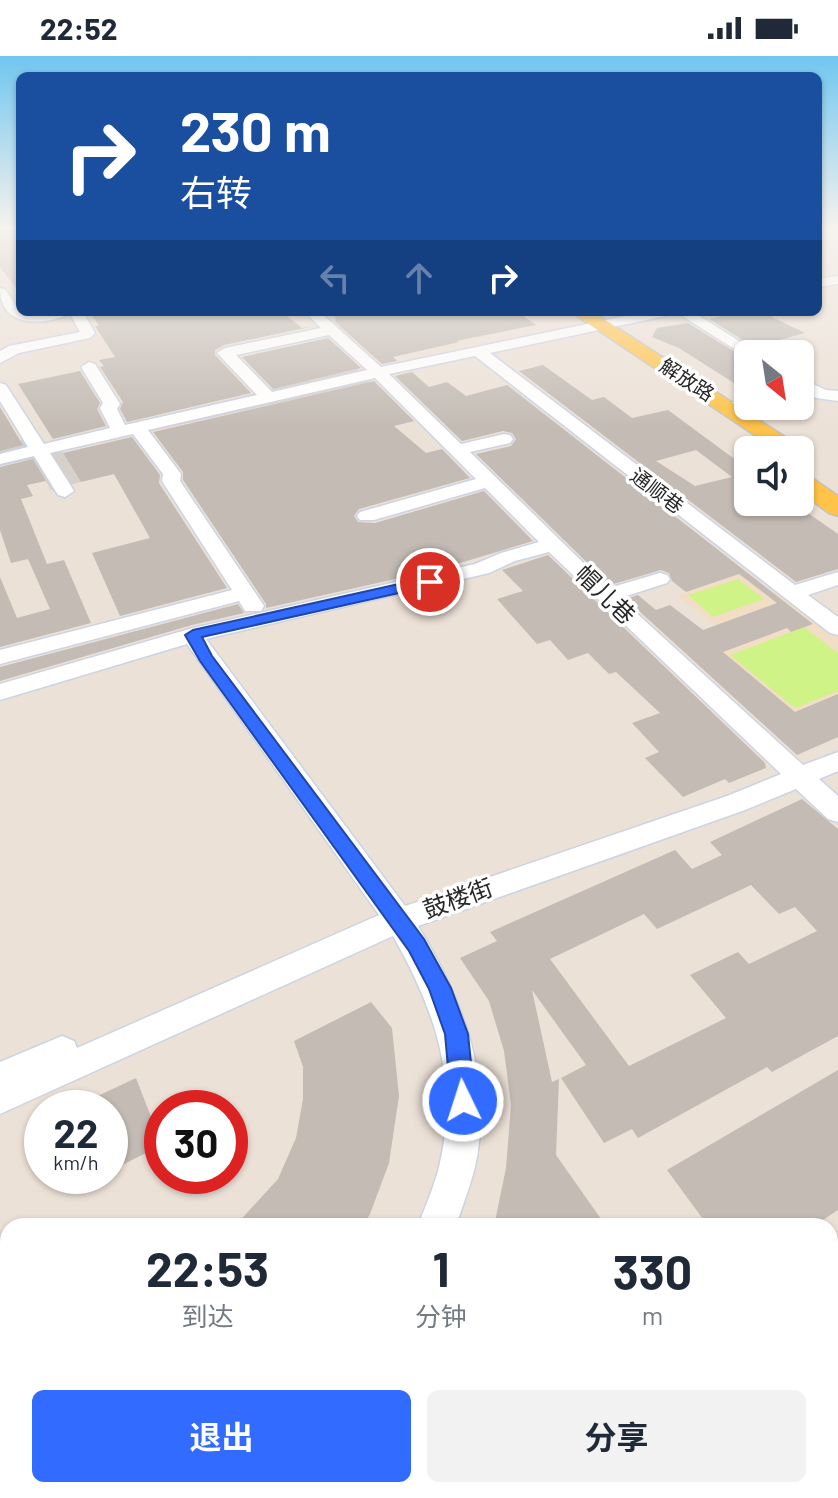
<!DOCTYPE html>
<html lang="zh">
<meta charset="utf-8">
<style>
body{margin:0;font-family:Barlow,"Noto Sans SC",sans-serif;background:#f2f2f3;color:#1f2937;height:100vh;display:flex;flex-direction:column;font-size:30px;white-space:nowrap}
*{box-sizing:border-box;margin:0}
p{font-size:26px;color:#747a83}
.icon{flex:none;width:44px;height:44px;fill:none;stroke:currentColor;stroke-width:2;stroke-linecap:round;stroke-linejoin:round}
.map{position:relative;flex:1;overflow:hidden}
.sheet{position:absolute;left:0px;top:1162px;width:838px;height:280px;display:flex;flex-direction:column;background:#fff;border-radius:24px 24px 0 0;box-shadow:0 2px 6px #0004}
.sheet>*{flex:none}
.banner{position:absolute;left:16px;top:16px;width:806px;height:244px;border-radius:12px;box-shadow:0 2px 6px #0004;background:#1a4fa0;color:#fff;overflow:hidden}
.needle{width:52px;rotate:150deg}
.tools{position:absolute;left:734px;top:284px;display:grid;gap:16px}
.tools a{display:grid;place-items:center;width:80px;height:80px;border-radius:12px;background:#fff;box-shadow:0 2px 6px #0004;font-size:40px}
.speed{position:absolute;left:24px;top:1034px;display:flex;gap:16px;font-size:40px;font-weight:700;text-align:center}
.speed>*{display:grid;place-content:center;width:104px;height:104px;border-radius:50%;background:#fff;box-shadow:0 2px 6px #0004;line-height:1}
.speed small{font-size:20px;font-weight:400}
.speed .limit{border:12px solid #d22;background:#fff;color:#111}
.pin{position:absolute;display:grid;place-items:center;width:68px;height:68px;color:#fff;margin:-34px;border:4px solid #fff;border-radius:50%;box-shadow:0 2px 8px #0007}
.me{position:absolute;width:88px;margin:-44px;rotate:356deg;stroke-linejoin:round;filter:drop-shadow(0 0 6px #0008)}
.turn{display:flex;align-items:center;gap:28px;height:168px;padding:0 32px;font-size:36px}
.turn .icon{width:104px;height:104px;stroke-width:2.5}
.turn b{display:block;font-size:56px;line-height:68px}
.lanes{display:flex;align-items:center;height:76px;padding:0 32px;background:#0003;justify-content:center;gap:40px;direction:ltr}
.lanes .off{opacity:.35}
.eta{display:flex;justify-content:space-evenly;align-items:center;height:136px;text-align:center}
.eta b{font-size:48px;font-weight:700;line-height:56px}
.primary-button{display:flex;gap:16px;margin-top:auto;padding:16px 32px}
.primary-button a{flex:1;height:92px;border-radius:12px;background:#316bff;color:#fff;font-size:32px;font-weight:700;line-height:92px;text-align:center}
.primary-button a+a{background:#f2f2f3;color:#1f2937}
.status{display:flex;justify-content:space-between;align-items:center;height:56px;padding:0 40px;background:#fff;direction:ltr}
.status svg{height:22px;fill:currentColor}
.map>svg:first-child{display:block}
</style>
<div class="status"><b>22:52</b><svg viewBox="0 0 49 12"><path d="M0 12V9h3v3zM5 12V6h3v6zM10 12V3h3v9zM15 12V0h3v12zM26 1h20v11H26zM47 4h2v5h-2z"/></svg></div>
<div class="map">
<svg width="838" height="1442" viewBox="0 0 838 1442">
<rect width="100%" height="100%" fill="#ece1d7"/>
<path fill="#f1dec4" d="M 739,518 L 767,539 L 781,534 L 838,581 L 838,681 L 815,691 L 684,581 L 716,569 L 677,540 Z"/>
<path fill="#cff387" d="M 738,523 L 764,543 L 713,561 L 688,539 Z
M 804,571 L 838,597 L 838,635 L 795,652 L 730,599 Z"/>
<path fill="#d7d1cb" d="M 357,313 L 371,326 L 62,395 L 81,426 L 51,434 L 33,403 L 0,410 L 0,389 L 33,382 L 37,389 Z"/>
<path fill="#c3bbb4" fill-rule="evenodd" d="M 20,172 L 20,237 L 0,211 L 0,176 Z
M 90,256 L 282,256 L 302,272 L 315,270 L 224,289 L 215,294 L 215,299 L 251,337 L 127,366 L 120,353 L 123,346 L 100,311 L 104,310 L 99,304 L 115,301 L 95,270 L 99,270 Z
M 330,256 L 518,256 L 536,269 L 456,285 L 459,286 L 393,301 L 397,305 L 382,308 L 335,266 L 336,262 Z
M 741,256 L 762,256 L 805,277 L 754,291 L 709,263 Z
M 688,267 L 748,304 L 748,336 L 679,292 L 652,281 L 657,272 Z
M 328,282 L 361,312 L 273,333 L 242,301 Z
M 543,309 L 592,344 L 604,341 L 632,362 L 668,354 L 748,413 L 748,446 L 792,446 L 838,478 L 838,513 L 796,526 L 519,315 ZM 696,394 L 732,421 L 695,430 L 656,405 Z
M 80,315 L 100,347 L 97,353 L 106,370 L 53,383 L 18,328 Z
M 412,316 L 429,331 L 447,326 L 466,340 L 507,329 L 813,568 L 791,576 L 787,572 L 723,596 L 795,656 L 838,638 L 838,681 L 797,699 L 626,543 L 638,539 L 656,554 L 670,549 L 703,574 L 777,547 L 739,518 L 686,536 L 672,525 L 669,517 L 661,514 L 610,529 L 476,398 L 511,390 L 516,383 L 512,377 L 503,375 L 462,385 L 395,320 Z
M 374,325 L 414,365 L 394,370 L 426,397 L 442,393 L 470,422 L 359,453 L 354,460 L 358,466 L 375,467 L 484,435 L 533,485 L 440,513 L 266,552 L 266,548 L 183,424 L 183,416 L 153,376 Z
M 0,351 L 23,389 L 0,395 Z
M 132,381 L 160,419 L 159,427 L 227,532 L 120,560 L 92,497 L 150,482 L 114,418 L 81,426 L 63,397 Z
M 33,403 L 46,425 L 27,429 L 33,440 L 21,443 L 47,508 L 64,504 L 91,567 L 0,591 L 0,521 L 17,562 L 50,553 L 28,503 L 11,507 L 0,474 L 0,411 Z
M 548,499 L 765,707 L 766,712 L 729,727 L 725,723 L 683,741 L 645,702 L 659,696 L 632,667 L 660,657 L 616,616 L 609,618 L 588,597 L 568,604 L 550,584 L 537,588 L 497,543 L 523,535 L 502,514 Z
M 238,548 L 244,557 L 192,569 L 0,625 L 0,611 Z
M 802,743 L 838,773 L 838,980 L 772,1016 L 767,1011 L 638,1082 L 632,1073 L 604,1087 L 561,1022 L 586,1009 L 532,934 L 552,1026 L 559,1023 L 556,1099 L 606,1170 L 494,1170 L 506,1112 L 511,1049 L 504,995 L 489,945 L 460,902 L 497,885 L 490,876 L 675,794 L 692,813 L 722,799 L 710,786 ZM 751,829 L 779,858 L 795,851 L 817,875 L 749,908 L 738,896 L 690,919 L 726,962 L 629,1010 L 550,903 L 644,858 L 657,873 Z
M 371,946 L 392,972 L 399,1040 L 389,1107 L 370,1158 L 363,1170 L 235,1170 L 278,1123 L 296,1082 L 303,1043 L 303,1011 L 294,985 Z
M 838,1014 L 838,1154 L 814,1170 L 708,1170 L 667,1114 Z
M 136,1022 L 162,1089 L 110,1115 L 110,1052 L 72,1052 Z"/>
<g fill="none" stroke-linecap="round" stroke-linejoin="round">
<g stroke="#ccd3e3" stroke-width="3">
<path id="minor" d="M 838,220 L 838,228 L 818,231 L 818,223 Z
M 0,232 L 5,233 L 20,256 L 83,256 L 95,277 L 90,282 L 19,297 L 0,307 L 0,295 L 9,290 L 80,276 L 70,258 C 42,270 0,272 0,232 Z
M 305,256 L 320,256 L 381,311 L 644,256 L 672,256 L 665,260 L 490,297 L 795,529 L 838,516 L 838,529 L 808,539 L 838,561 L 838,579 L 830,577 L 475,300 L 389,318 L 461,388 L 504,378 L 510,379 L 513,383 L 510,387 L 470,396 L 609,532 L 660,517 L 667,519 L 670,523 L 667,527 L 620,542 L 803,709 L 838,696 L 838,715 L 819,723 L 838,740 L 838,766 L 828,763 L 796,733 L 745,754 L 418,870 C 463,944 494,1023 475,1111 C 470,1131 462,1151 456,1170 L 418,1170 C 425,1151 434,1131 439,1111 C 460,1025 435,954 393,880 L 0,1058 L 0,1006 L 62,980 L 74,985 L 77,992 L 379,859 L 187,588 L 0,644 L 0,628 L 193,572 L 475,508 L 501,497 L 539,486 L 485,432 L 374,464 L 360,464 L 357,460 L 360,456 L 476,423 L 375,322 L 148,374 L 181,418 L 180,425 L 264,550 L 261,555 L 245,555 L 239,545 L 0,608 L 0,594 L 232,534 L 162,425 L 163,418 L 133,378 L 50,397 L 74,435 L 65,441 L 58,439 L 34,400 L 0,408 L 0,398 L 28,391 L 0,345 L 0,327 L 6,329 L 44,388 L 110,372 L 100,352 L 103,347 L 81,311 L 89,306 L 95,308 L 120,348 L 117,353 L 125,369 L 257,339 L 217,297 L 225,292 L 321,272 ZM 329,279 L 367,314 L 272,336 L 236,299 ZM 549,496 L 781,718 L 727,740 L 405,850 L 206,583 L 489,517 L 515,505 Z
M 676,256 L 693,256 L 760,298 L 748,298 L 747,301 Z
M 800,322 L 826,334 L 838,335 L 838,345 L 816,342 L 800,334 Z
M 748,343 L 748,350 L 754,352 L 731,357 L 723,352 L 725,348 Z
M 0,1380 L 8,1382 L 8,1426 L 0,1424 Z
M 266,1434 L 353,1434 L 356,1442 L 269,1442 Z"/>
</g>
<g stroke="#c3c3c3" stroke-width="3">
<path id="major" d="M 571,256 L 593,256 L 805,394 L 800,399 L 800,394 L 777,394 Z
M 800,418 L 809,420 L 838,440 L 838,460 L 829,457 L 800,436 Z"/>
</g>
<use href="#minor" fill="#fff" fill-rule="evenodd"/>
<use href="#major" fill="#ffc349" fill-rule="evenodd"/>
</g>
<linearGradient id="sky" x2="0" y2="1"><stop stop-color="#70c6f0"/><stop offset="0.46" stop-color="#f6f2ed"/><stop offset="1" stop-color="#f6f2ed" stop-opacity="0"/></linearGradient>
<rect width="838" height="372" fill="url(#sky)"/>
<path fill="#316bff" stroke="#2046a6" stroke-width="2" d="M 430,521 L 435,522 L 435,529 L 202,581 L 212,600 L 424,883 L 451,932 L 468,978 L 475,1045 L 471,1053 L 463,1056 L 455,1053 L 451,1045 L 445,978 L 429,933 L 409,895 L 200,605 L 185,579 L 193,574 Z"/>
<g text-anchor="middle" stroke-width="7" stroke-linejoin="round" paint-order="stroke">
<g font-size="20" fill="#282828" stroke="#fff">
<text transform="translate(687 324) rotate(33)" y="7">解放路</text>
<text transform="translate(657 435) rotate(37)" y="7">通顺巷</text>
</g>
<g font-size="24" fill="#282828" stroke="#fff">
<text transform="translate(605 539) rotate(44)" y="8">帽儿巷</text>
<text transform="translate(458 843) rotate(-20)" y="8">鼓楼街</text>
</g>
</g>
</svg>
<div class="tools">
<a><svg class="needle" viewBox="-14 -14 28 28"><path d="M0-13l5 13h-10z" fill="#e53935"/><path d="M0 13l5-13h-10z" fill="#747a83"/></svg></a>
<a><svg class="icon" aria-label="sound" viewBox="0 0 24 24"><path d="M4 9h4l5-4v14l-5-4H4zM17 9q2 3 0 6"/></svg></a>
</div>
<div class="speed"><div>22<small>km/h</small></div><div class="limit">30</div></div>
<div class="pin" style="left:430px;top:526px;background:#d93025"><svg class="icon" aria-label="arrive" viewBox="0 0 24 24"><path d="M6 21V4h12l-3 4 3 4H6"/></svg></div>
<svg class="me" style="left:463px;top:1045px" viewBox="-20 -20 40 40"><circle r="17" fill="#316bff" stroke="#fff" stroke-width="3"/><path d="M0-11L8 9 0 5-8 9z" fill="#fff"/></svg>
<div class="banner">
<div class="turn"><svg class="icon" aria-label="right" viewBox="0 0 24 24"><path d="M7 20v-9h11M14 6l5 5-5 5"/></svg><div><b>230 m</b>右转</div></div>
<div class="lanes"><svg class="icon off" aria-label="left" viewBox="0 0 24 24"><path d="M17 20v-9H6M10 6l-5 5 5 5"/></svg><svg class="icon off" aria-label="ahead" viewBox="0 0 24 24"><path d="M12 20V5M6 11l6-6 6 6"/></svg><svg class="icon" aria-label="right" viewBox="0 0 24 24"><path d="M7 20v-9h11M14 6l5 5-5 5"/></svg></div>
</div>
<section class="sheet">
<div class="eta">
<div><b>22:53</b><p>到达</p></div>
<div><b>1</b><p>分钟</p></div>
<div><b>330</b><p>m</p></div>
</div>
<div class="primary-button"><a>退出</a><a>分享</a></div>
</section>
</div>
